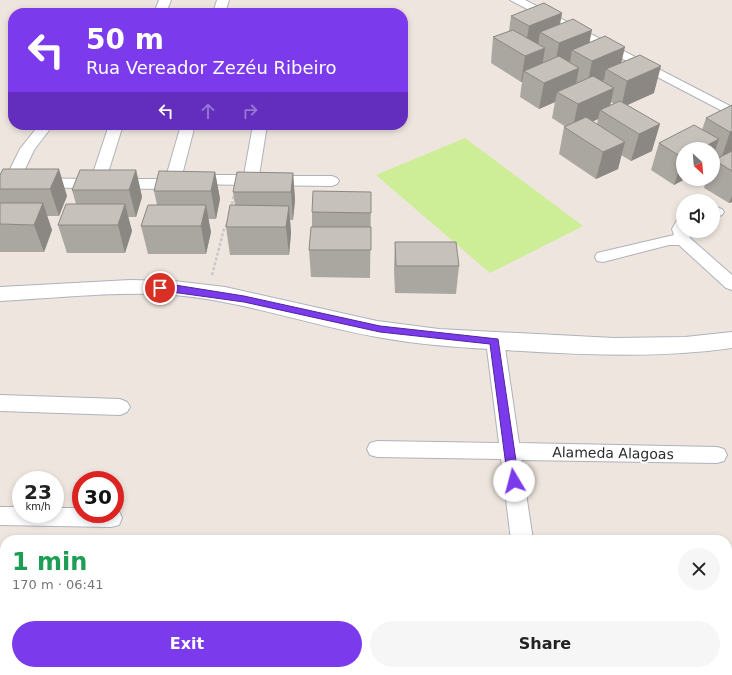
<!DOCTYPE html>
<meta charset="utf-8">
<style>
body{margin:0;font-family:"DejaVu Sans",sans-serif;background:#f6f6f6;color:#222;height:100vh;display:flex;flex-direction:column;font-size:15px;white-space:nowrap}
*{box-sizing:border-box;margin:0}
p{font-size:13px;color:#767676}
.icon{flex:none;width:22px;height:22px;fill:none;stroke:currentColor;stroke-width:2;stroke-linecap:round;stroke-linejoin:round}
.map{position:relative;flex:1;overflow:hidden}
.details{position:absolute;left:0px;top:535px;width:732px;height:140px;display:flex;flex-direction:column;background:#fff;border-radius:16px 16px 0 0;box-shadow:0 2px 6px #0003}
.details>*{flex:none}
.banner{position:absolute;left:8px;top:8px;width:400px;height:122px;border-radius:16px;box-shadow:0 2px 6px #0003;background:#7c3aed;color:#fff;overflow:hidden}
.needle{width:26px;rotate:154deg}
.controls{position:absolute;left:676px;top:142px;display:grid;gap:8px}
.controls a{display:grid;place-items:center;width:44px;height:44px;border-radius:50%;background:#fff;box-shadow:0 2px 6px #0003;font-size:20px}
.speed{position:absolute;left:12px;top:471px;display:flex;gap:8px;font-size:20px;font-weight:700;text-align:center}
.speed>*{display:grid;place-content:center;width:52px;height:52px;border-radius:50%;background:#fff;box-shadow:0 2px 6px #0003;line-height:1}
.speed small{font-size:10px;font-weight:400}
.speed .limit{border:6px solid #d22;background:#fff;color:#111}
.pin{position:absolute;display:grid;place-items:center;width:34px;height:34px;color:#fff;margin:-17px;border:2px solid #fff;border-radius:50%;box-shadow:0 1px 4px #0007}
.me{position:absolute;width:44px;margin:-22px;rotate:352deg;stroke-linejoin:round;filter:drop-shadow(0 0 3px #0008)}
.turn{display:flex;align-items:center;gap:14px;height:84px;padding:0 12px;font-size:18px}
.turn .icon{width:52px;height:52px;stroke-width:2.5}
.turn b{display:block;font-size:28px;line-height:34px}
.lanes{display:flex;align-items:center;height:38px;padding:0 12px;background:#0003;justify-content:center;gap:20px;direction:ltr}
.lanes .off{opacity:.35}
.round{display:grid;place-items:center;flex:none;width:42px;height:42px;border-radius:21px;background:#f6f6f6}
.summary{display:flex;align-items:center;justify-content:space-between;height:68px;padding:0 12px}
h1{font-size:24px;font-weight:700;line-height:30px;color:#1e9e55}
.button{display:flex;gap:8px;margin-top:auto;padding:8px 12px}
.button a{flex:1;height:46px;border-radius:24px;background:#7c3aed;color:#fff;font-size:16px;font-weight:700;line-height:46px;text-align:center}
.button a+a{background:#f6f6f6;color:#222}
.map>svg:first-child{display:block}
</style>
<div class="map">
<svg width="732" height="675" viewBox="0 0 732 675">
<rect width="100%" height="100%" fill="#eee6de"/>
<path fill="#cded96" d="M 465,138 L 583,226 L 490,273 L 376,175 Z"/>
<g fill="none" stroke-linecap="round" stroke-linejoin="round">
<g stroke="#aeb2bc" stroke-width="2">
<path id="street" d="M 159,0 L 171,0 L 166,13 L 154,13 Z
M 217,0 L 229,0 L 225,13 L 213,13 Z
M 510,0 L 525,0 L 732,107 L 732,116 Z
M 39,125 L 53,125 L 34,150 L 21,178 L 91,179 L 109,125 L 123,125 L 106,179 L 162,179 L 166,177 L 181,125 L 195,125 L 182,175 L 244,175 L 253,125 L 267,125 L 259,176 L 332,176 L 337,178 L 339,181 L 337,184 L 332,186 L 176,184 L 165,189 L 0,187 L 0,177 L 6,177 L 20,149 Z
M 716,207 L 722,209 L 724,212 L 722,215 L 713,218 L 713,208 Z
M 683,219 L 683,231 L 689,231 L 690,238 L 732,275 L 732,290 L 726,288 L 679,245 L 669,245 L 603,262 L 597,261 L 595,257 L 597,253 L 674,235 L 672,229 L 677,220 Z
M 495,334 L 501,336 L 504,341 L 519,443 L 717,447 L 724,449 L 727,455 L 724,461 L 717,463 L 521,460 L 533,540 L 511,540 L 501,459 L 377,457 L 370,455 L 367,449 L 370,443 L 377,441 L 499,443 L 486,341 L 489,336 Z
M 0,395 L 120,399 L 127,402 L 130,407 L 127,412 L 120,415 L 0,411 Z
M 0,507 L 21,507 L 21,514 L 55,514 L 55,508 L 81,508 L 81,514 L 115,514 L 115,510 L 119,511 L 122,518 L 119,525 L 111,527 L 0,525 Z
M 527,670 L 551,670 L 552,675 L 528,675 Z"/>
</g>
<g stroke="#aeb2bc" stroke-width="2">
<path id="secondary" d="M 130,280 L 174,281 L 225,287 L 377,321 L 439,329 L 614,338 L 685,337 L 732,332 L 732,348 C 662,358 592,355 521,351 C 473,348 425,346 377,337 C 309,325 244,301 174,295 C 116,291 58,298 0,301 L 0,287 Z"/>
</g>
<path stroke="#c8c8c8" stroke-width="2.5" stroke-dasharray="3 2" stroke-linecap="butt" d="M 231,209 L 234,194
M 212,275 L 224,229 L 228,223"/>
<use href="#street" fill="#fff" fill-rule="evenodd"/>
<use href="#secondary" fill="#fff" fill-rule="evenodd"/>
</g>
<path fill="#aaa6a0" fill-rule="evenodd" d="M 562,13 L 560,25 L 622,63 L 654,93 L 627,105 L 652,151 L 631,161 L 621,155 L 618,169 L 596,179 L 559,154 L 564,127 L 566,127 L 552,118 L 555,102 L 539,109 L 520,97 L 522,82 L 521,82 L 491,63 L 493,37 L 509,31 L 511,16 ZM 611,102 L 614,104 L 610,106 ZM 598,119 L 597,124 L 592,122 Z
M 732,105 L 732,202 L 729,203 L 704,188 L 707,179 L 713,179 L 713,163 L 714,160 L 719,158 L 713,155 L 683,179 L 685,179 L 674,185 L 651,170 L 659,143 L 702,130 L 706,118 Z
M 3,169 L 67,196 L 59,216 L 47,216 L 52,230 L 44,252 L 0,252 L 0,175 Z
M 136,170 L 142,197 L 136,217 L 128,217 L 132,231 L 125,253 L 67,253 L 58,225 L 76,204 L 72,190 Z
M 215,172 L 220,199 L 216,219 L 208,219 L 211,232 L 206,254 L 148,254 L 141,226 L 157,205 L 154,191 Z
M 293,173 L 295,200 L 293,220 L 290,220 L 291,233 L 289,255 L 230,255 L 226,227 L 235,205 L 233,192 Z
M 371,192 L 370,278 L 311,277 L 309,250 L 312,227 L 312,212 Z
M 395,242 L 459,266 L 456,294 L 395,293 L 394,270 Z"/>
<path fill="#8b8782" d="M 562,13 L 557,38 L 540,32 L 538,46 L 525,51 L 529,26 Z
M 592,30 L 587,55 L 572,50 L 570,62 L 554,69 L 559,43 Z
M 625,47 L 619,73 L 606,69 L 604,80 L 587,87 L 592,61 Z
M 545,48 L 541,74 L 524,71 L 522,82 L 521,82 L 525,56 Z
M 661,66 L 654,93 L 621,108 L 627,81 Z
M 579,68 L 574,94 L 557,92 L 555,102 L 539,109 L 544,83 Z
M 614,88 L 608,115 L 600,110 L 598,119 L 572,131 L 578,104 Z
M 660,124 L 652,151 L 631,161 L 639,134 Z
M 732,131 L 732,153 L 721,159 L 730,132 Z
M 719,139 L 713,156 L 713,149 L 700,149 Z
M 625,142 L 618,169 L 596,179 L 603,152 Z
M 683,158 L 683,179 L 685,179 L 674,185 Z
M 59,169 L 67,196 L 59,216 L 50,189 Z
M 136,170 L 142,197 L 136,217 L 129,190 Z
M 215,172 L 220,199 L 216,219 L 211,191 Z
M 293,173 L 295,200 L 293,220 L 291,192 Z
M 732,196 L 732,202 L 729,203 Z
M 43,203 L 52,230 L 44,252 L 34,225 Z
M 125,204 L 132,231 L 125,253 L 118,225 Z
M 206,205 L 211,232 L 206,254 L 201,226 Z
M 289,206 L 291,233 L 289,255 L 286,227 Z"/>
<path fill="#c6c1ba" stroke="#8b8782" d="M 544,3 L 562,13 L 529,26 L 511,16 Z
M 573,19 L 592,30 L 559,43 L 540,32 Z
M 513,30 L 545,48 L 525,56 L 493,37 Z
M 605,36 L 625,47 L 592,61 L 572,50 Z
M 640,55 L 661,66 L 627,81 L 606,69 Z
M 559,56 L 579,68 L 544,83 L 524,71 Z
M 593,76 L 614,88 L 578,104 L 557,92 Z
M 620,101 L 660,124 L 639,134 L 600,110 Z
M 732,105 L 732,131 L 730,132 L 706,118 Z
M 586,117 L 625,142 L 603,152 L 564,127 Z
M 694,125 L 719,139 L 700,149 L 683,149 L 683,158 L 659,143 Z
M 732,151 L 732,171 L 714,160 Z
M 3,169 L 59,169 L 50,189 L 0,189 L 0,175 Z
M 80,170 L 136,170 L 129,190 L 72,190 Z
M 159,171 L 215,172 L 211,191 L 154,191 Z
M 237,172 L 293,173 L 291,192 L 233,192 Z
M 313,191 L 371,192 L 371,213 L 312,212 Z
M 0,203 L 43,203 L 34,225 L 0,224 Z
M 66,204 L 125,204 L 118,225 L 58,225 Z
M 148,205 L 206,205 L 201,226 L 141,226 Z
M 230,205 L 289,206 L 286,227 L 226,227 Z
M 311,227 L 371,227 L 371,250 L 309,250 Z
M 395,242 L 456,242 L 459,266 L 396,266 Z"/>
<path fill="#7c3aed" stroke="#51269a" d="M 160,285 L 175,285 L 244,296 L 380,326 L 498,339 L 519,481 L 517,484 L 510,484 L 508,481 L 490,344 L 380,332 L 244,302 L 157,290 L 157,286 Z"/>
<g text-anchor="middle" stroke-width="4" stroke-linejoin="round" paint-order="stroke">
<g font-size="14" fill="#2c2c2c" stroke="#fff">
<text transform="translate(613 453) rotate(1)" y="5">Alameda Alagoas</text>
</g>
</g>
</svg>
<div class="controls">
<a><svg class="needle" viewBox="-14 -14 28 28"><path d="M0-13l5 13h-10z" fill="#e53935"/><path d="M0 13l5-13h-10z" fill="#767676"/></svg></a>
<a><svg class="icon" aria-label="sound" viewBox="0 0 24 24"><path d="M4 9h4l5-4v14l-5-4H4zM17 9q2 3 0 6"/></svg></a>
</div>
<div class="speed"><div>23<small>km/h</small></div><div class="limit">30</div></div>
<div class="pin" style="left:160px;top:288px;background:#d93025"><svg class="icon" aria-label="arrive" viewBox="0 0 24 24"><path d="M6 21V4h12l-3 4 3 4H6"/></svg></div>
<svg class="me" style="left:514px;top:481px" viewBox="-20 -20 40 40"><circle r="19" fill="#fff"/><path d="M0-13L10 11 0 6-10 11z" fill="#7c3aed"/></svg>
<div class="banner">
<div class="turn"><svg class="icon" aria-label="left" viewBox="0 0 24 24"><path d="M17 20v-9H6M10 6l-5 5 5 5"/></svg><div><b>50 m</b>Rua Vereador Zezéu Ribeiro</div></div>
<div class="lanes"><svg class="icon" aria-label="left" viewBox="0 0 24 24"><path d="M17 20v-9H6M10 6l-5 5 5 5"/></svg><svg class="icon off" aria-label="ahead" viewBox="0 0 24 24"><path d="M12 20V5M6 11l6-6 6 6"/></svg><svg class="icon off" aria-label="right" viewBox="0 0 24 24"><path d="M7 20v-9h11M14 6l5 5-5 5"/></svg></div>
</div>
<section class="details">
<div class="summary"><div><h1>1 min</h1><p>170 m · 06:41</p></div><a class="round"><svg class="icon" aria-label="close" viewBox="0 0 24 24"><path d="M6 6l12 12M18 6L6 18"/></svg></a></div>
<div class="button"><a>Exit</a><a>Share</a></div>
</section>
</div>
